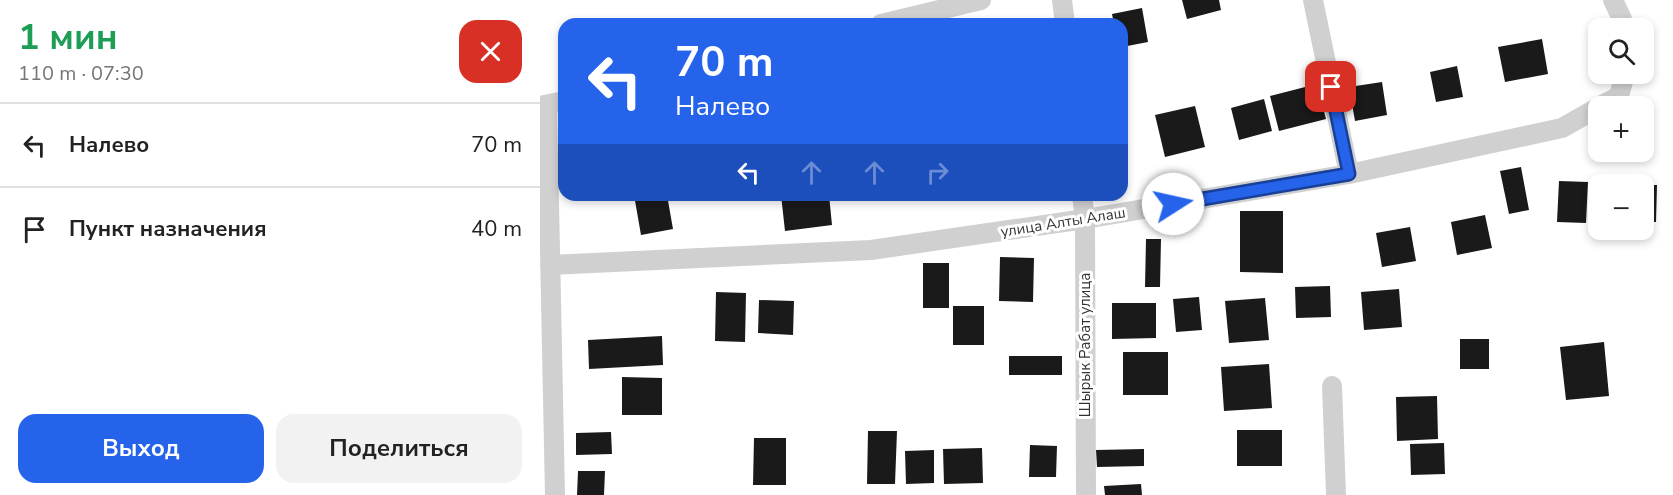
<!DOCTYPE html>
<html lang="ru">
<meta charset="utf-8">
<style>
body{margin:0;font-family:"Nunito Sans",sans-serif;background:#f2f2f2;color:#222;height:100vh;display:flex;flex-direction:column;font-size:22px;white-space:nowrap}
*{box-sizing:border-box;margin:0}
p{font-size:20px;color:#767676}
.icon{flex:none;width:33px;height:33px;fill:none;stroke:currentColor;stroke-width:2;stroke-linecap:round;stroke-linejoin:round}
.map{position:relative;flex:1;overflow:hidden}
.drawer{display:flex;flex-direction:column;background:#fff;width:540px}
.drawer>*{flex:none}
.guide{position:absolute;left:18px;top:18px;width:570px;height:183px;border-radius:18px;box-shadow:0 3px 9px #0003;background:#2563eb;color:#fff;overflow:hidden}
.controls{position:absolute;left:1048px;top:18px;display:grid;gap:12px}
.controls a{display:grid;place-items:center;width:66px;height:66px;border-radius:12px;background:#fff;box-shadow:0 3px 9px #0003;font-size:30px}
.pin{position:absolute;display:grid;place-items:center;width:51px;height:51px;color:#fff;margin:-26px;border-radius:12px;box-shadow:0 3px 9px #0006}
.me{position:absolute;width:66px;margin:-33px;rotate:80deg;stroke-linejoin:round;filter:drop-shadow(0 0 4px #0008)}
.turn{display:flex;align-items:center;gap:21px;height:126px;padding:0 18px;font-size:27px}
.turn .icon{width:78px;height:78px;stroke-width:2.5}
.turn b{display:block;font-size:42px;line-height:51px}
.lanes{display:flex;align-items:center;height:57px;padding:0 18px;background:#0003;justify-content:center;gap:30px;direction:ltr}
.lanes .off{opacity:.35}
.round{display:grid;place-items:center;flex:none;width:63px;height:63px;border-radius:18px;background:#f2f2f2}
.headline{display:flex;align-items:center;justify-content:space-between;height:102px;padding:0 18px}
h1{font-size:36px;font-weight:700;line-height:45px;color:#1e9e55}
.button{display:flex;gap:12px;margin-top:auto;padding:12px 18px}
.button a{flex:1;height:69px;border-radius:18px;background:#2563eb;color:#fff;font-size:24px;font-weight:700;line-height:69px;text-align:center}
.button a+a{background:#f2f2f2;color:#222}
ul{padding:0;list-style:none}
li{display:flex;align-items:center;gap:18px;height:84px;padding:0 18px;border-top:2px solid #e0e0e0}
li div{flex:1}
li b{display:block;font-size:22px}
li em{font-style:normal}
main{display:flex;flex:1;min-height:0}
.map>svg:first-child{display:block}
</style>
<main>
<section class="drawer">
<div class="headline"><div><h1>1 мин</h1><p>110 m · 07:30</p></div><a class="round" style="background:#d93025;color:#fff"><svg class="icon" aria-label="close" viewBox="0 0 24 24"><path d="M6 6l12 12M18 6L6 18"/></svg></a></div>
<ul>
<li><svg class="icon" aria-label="left" viewBox="0 0 24 24"><path d="M17 20v-9H6M10 6l-5 5 5 5"/></svg><div><b>Налево</b></div><em>70 m</em></li>
<li><svg class="icon" aria-label="arrive" viewBox="0 0 24 24"><path d="M6 21V4h12l-3 4 3 4H6"/></svg><div><b>Пункт назначения</b></div><em>40 m</em></li>
</ul>
<div class="button"><a>Выход</a><a>Поделиться</a></div>
</section>
<div class="map">
<svg width="1133" height="495" viewBox="0 0 1133 495">
<rect width="100%" height="100%" fill="#fff"/>
<path fill="#1a1a1a" d="M 642,0 L 679,0 L 681,10 L 647,19 Z
M 602,8 L 608,42 L 582,47 L 582,24 L 574,24 L 572,14 Z
M 1002,39 L 1008,74 L 965,82 L 958,47 Z
M 917,66 L 923,97 L 896,102 L 890,72 Z
M 842,82 L 847,115 L 815,121 L 809,87 Z
M 777,84 L 786,119 L 739,131 L 730,96 Z
M 724,99 L 732,131 L 699,140 L 691,108 Z
M 655,106 L 665,147 L 625,157 L 615,115 Z
M 981,167 L 989,210 L 969,214 L 960,171 Z
M 1019,181 L 1048,182 L 1046,223 L 1017,222 Z
M 1104,185 L 1117,185 L 1116,222 L 1104,222 Z
M 94,195 L 127,195 L 133,229 L 101,235 Z
M 241,195 L 289,195 L 292,225 L 245,231 Z
M 700,211 L 743,211 L 743,273 L 700,272 Z
M 945,215 L 952,248 L 917,255 L 911,222 Z
M 870,227 L 876,261 L 842,267 L 836,233 Z
M 606,239 L 621,239 L 620,287 L 605,287 Z
M 460,257 L 494,258 L 493,302 L 459,301 Z
M 383,263 L 409,263 L 409,308 L 383,308 Z
M 790,286 L 791,317 L 756,318 L 755,287 Z
M 859,289 L 862,327 L 824,330 L 821,292 Z
M 176,292 L 206,293 L 205,342 L 175,341 Z
M 659,297 L 662,330 L 636,332 L 633,299 Z
M 725,298 L 729,340 L 689,343 L 685,301 Z
M 219,300 L 254,301 L 253,335 L 218,333 Z
M 572,303 L 616,303 L 616,338 L 572,339 Z
M 413,306 L 444,306 L 444,345 L 413,345 Z
M 122,336 L 123,365 L 49,369 L 48,340 Z
M 920,339 L 949,339 L 949,369 L 920,369 Z
M 1064,342 L 1069,396 L 1026,400 L 1020,347 Z
M 583,352 L 628,352 L 628,395 L 583,395 Z
M 469,356 L 522,356 L 522,375 L 469,375 Z
M 729,364 L 732,408 L 684,411 L 681,367 Z
M 82,377 L 122,378 L 122,415 L 82,415 Z
M 897,396 L 898,439 L 857,441 L 856,397 Z
M 697,430 L 742,430 L 742,466 L 697,466 Z
M 328,431 L 357,431 L 355,484 L 327,484 Z
M 71,432 L 72,454 L 36,455 L 36,433 Z
M 214,438 L 246,438 L 246,485 L 213,485 Z
M 904,443 L 905,474 L 871,475 L 870,444 Z
M 490,445 L 517,446 L 516,477 L 489,477 Z
M 442,448 L 443,483 L 404,484 L 403,449 Z
M 604,449 L 604,466 L 557,467 L 556,450 Z
M 394,450 L 394,483 L 366,484 L 365,451 Z
M 38,471 L 65,471 L 64,495 L 37,495 Z
M 601,484 L 602,495 L 565,495 L 564,486 Z"/>
<g fill="none" stroke-linecap="round" stroke-linejoin="round">
<path stroke="#d0d0d0" stroke-width="20" d="M 522,0 L 525,24
M 773,0 L 809,174
M 1073,0 L 1082,19 L 1083,28
M 341,24 L 441,0
M 7,105 L 15,495
M 0,106 L 24,101
M 1060,106 L 1079,96 L 1085,74
M 542,195 L 545,219 L 546,495
M 10,265 L 331,250 L 545,219 L 809,174 L 1022,128 L 1059,107
M 792,386 L 796,495"/>
</g>
<g fill="none" stroke-linecap="round" stroke-linejoin="round">
<g stroke="#184099" stroke-width="15">
<path id="route" d="M 633,204 L 809,174 L 791,87"/>
</g>
<use href="#route" stroke="#2563eb" stroke-width="10"/>
</g>
<g text-anchor="middle" stroke-width="6" stroke-linejoin="round" paint-order="stroke">
<g font-size="15" fill="#333" stroke="#fff">
<text transform="translate(523 222) rotate(-9)" y="5">улица Алты Алаш</text>
<text transform="translate(545 345) rotate(-90)" y="5">Шырык Рабат улица</text>
</g>
</g>
</svg>
<div class="controls">
<a><svg class="icon" aria-label="search" viewBox="0 0 24 24"><circle cx="10" cy="10" r="6"/><path d="M15 15l6 6"/></svg></a>
<a>+</a>
<a>−</a>
</div>
<div class="pin" style="left:791px;top:87px;background:#d93025"><svg class="icon" aria-label="arrive" viewBox="0 0 24 24"><path d="M6 21V4h12l-3 4 3 4H6"/></svg></div>
<svg class="me" style="left:633px;top:204px" viewBox="-20 -20 40 40"><circle r="19" fill="#fff"/><path d="M0-13L10 11 0 6-10 11z" fill="#2563eb"/></svg>
<div class="guide">
<div class="turn"><svg class="icon" aria-label="left" viewBox="0 0 24 24"><path d="M17 20v-9H6M10 6l-5 5 5 5"/></svg><div><b>70 m</b>Налево</div></div>
<div class="lanes"><svg class="icon" aria-label="left" viewBox="0 0 24 24"><path d="M17 20v-9H6M10 6l-5 5 5 5"/></svg><svg class="icon off" aria-label="ahead" viewBox="0 0 24 24"><path d="M12 20V5M6 11l6-6 6 6"/></svg><svg class="icon off" aria-label="ahead" viewBox="0 0 24 24"><path d="M12 20V5M6 11l6-6 6 6"/></svg><svg class="icon off" aria-label="right" viewBox="0 0 24 24"><path d="M7 20v-9h11M14 6l5 5-5 5"/></svg></div>
</div>
</div>
</main>
